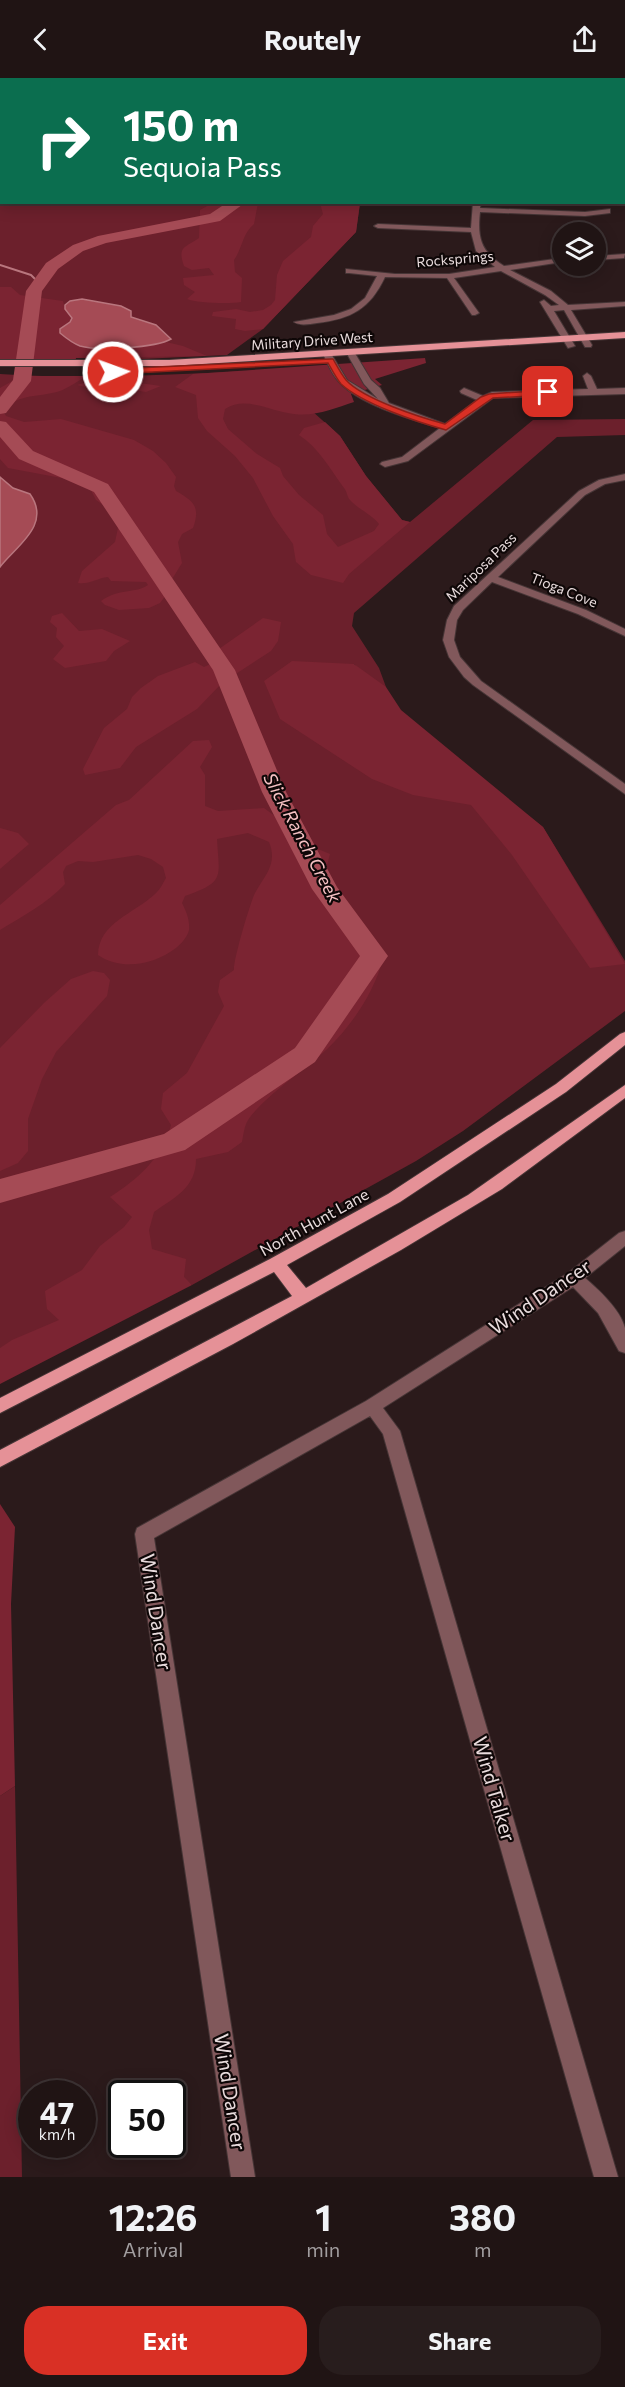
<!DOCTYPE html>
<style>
body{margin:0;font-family:Commissioner,sans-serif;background:#281d1d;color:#f1f3f6;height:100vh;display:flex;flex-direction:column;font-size:22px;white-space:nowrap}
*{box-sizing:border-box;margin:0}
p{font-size:20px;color:#a29ea0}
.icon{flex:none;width:33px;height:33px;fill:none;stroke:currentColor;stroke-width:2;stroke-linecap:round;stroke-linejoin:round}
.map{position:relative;height:2099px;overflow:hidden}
.details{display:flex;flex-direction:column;background:#201414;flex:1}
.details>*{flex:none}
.guide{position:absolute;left:0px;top:0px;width:626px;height:126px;box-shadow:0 3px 15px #0003,0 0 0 2px #3d3334;background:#0b6e4f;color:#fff;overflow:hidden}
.buttons{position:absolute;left:552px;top:144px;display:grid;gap:12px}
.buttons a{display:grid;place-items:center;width:54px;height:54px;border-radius:50%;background:#201414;box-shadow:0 3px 15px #0003,0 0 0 2px #3d3334;font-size:30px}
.speed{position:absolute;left:18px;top:2002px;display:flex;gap:12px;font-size:30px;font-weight:700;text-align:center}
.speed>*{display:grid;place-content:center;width:78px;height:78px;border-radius:50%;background:#201414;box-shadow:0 3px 15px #0003,0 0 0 2px #3d3334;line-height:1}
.speed small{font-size:15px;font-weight:400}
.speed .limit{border:3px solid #111;border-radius:9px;background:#fff;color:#111}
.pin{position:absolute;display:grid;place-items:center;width:51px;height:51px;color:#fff;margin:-26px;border-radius:12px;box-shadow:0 3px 9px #0006}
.me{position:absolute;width:66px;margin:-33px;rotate:88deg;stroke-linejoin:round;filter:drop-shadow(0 0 4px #0008)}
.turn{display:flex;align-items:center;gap:21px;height:126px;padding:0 24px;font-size:27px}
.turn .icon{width:78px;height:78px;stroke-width:2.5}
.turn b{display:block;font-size:42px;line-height:51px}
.eta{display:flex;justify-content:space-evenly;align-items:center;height:102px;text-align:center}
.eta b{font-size:36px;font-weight:700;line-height:42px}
.action{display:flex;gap:12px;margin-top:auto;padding:12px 24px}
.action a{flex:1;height:69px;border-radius:24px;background:#d93025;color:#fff;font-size:24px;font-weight:700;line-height:69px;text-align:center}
.action a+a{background:#281d1d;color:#f1f3f6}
header{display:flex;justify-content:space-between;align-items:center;height:78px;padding:0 24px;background:#201414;font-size:27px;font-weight:700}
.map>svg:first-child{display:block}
</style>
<header><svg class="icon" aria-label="back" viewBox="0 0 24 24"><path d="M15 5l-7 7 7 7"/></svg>Routely<svg class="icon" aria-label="share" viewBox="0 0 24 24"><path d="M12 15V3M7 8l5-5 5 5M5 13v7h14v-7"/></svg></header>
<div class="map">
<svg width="625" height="2099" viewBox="0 0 625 2099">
<rect width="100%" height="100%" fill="#2b1a1b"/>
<path fill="#6c202c" d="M 0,0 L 42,1 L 2,2 L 2,124 L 360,125 L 356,154 L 263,251 L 227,277 L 142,281 L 76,280 L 75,282 L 0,281 Z
M 226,0 L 625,0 L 625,51 L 624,2 L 219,2 Z
M 285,291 L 312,333 L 340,358 L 366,398 L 402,442 L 410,444 L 533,342 L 625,341 L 625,357 L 557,359 L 354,535 L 352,548 L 379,590 L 386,609 L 380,611 L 354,586 L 332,586 L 543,749 L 625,883 L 625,933 L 463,1053 L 416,1083 L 192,1207 L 183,1200 L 0,1295 L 0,296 C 95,302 190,296 285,291 Z
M 15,1708 L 22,2099 L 0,2099 L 0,1718 Z"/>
<path fill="#7b2432" d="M 213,125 L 258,125 L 254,146 C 242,156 243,169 234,182 L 235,194 L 242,200 L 241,224 C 230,226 196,225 187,221 L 195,214 L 184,207 L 183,200 L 214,197 L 209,190 L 192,192 L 184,188 C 177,168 185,170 199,160 L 200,132 Z
M 320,125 L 360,125 L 356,154 L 263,251 L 245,253 L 235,251 L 236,241 L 212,238 L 213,234 L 236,231 L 250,234 L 263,232 L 271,227 L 275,222 L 277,197 L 283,183 L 311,159 L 313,148 L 323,136 Z
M 0,209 L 11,209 L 20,217 L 63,223 L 65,231 L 72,239 L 71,244 L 60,251 L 116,269 L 166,264 L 183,268 L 207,278 L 76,280 L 75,282 L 0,281 Z
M 425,280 L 426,285 L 375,301 L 382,307 L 351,316 L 354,324 C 335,330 315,339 294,336 C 271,334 246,317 225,331 L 223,341 L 228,351 L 257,376 L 280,390 L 283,398 L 299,417 L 323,437 L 327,456 L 338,469 L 374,453 L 379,446 C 371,436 358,431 350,422 C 347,419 347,413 344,410 C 330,391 319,370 299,357 L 304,350 L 325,344 L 340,358 L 366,398 L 402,442 L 410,444 L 349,496 L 343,505 L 311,497 L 296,484 L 293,466 L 273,438 L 253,400 L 235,378 L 207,353 L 198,340 L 196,317 L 175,309 L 193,296 Z
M 21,298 L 88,298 C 81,301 66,311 60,313 C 38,320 21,314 3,333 L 6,338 L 24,344 L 61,341 L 134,362 L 153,373 L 166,385 L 176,399 L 174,408 L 176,413 C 193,423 201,428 193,450 L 182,456 L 178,464 L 182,485 L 169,506 L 166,517 L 160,525 L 149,530 L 119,532 L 105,527 L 101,523 C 119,510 135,516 148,507 L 146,504 L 111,503 L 108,499 C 97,500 89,507 78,505 L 82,493 L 115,464 L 119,445 L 116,436 L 96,422 L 89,408 L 83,404 L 8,390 L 0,381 L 0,310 Z
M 125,303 L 161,308 L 146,314 L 120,310 L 89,310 L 77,307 L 87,304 Z
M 62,535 L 79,553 L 102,551 L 130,563 L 114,573 L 106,583 L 65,590 L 53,581 L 64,568 L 56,559 L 57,550 L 50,544 L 52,538 Z
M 263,540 L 281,544 L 278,563 L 271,573 L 222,605 L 197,631 L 136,669 L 120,690 L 85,697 L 83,691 L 104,650 L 127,631 L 132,619 L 141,610 L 158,598 L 195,584 L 204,589 L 219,582 L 216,573 Z
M 292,583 L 354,586 L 386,609 L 401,632 L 543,749 L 625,886 L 590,890 L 512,777 L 471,727 L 413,717 L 372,701 L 280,641 L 264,603 Z
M 209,662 L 212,669 L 200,689 L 205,697 L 205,728 L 218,733 L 264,730 L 287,747 L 308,767 L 330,776 L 323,802 C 346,826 368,851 383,881 C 373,918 347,955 317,980 C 301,994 254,1027 246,1046 C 244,1051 243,1058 242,1064 L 228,1074 L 196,1081 C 196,1110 175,1119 154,1134 L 149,1152 L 152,1171 L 186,1181 L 184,1199 L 192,1207 L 0,1306 L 0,1270 L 12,1262 L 59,1242 L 47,1231 L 45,1213 L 82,1192 L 100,1168 L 124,1149 L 132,1139 L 110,1119 C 137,1102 163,1079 171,1047 L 161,1031 L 163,1015 L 187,995 L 224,928 L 218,914 L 220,902 L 234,892 C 233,883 250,825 255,815 C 265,797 278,786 269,764 L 248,755 L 217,761 C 219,799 226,804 185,818 L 182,825 C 186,833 190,842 189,852 C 188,858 181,866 176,870 C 154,887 121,893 98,877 C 99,844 134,836 155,816 C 160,812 163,805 166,800 L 163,789 L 151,781 L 138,777 L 93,784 L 78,783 L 66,788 L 63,794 L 65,806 C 46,826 23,838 0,852 L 0,827 L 116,727 L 129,722 L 193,663 Z
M 0,750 L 18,755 L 29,766 L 0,791 Z
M 93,893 L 104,895 L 110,902 L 107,918 L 56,974 L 42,1001 L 28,1041 L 28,1073 L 18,1085 L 0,1093 L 0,970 L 44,925 L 71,901 Z
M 0,1426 L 15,1449 L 11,1526 L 15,1708 L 0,1718 Z"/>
<path fill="#a54b55" stroke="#b9767e" stroke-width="1.5" d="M 82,221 L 121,228 L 131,233 L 131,239 L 156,247 L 171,261 C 156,270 97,273 80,268 C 72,265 66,260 60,255 L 60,251 L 70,244 L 72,240 L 65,231 L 65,227 L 70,223 Z
M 0,399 L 13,410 L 30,416 C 52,447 16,468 0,489 Z"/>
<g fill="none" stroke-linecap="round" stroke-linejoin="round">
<path stroke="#b9767e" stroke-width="2" d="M 0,187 L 31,197 L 39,205"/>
<path fill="#a54b55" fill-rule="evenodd" d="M 360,0 L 374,0 L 359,2 Z
M 228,124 L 246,124 L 220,143 L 106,165 L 83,173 L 58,191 L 42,213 L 31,303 L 6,335 L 0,336 L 0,319 L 13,302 L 26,213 L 46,185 L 73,167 L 98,158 L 210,136 Z
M 0,343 L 6,344 L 33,373 L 108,406 L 235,592 L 286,714 L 337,809 L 388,878 L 315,984 L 185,1072 L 0,1125 L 0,1101 L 164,1056 L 295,970 L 360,878 L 312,811 L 262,714 L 213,592 L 94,414 L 19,381 L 0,359 Z"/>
<g stroke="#463536" stroke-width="2">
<path id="minor" d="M 624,107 L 625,107 L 625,112 L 624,112 Z
M 473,124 L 481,124 L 480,130 L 585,134 L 610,131 L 610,135 L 585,138 L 480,134 C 477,160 481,174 504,188 L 562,180 L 562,184 L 510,192 L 551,213 L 568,227 L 625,224 L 625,228 L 571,232 L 592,267 L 591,269 L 585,269 L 564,232 L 554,233 L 575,268 L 568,270 L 540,224 L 544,222 L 551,228 L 559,227 L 545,217 L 501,193 L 454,200 L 479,235 L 475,237 L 472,237 L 447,200 L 385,199 C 370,231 351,241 317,245 C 309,246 300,248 294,244 L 334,237 L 351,231 L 365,220 L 377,198 L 349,195 L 346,195 L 346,191 L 395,196 L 449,196 L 495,189 L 476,173 L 471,154 L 378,150 L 374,148 L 378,146 L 471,150 Z
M 625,176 L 624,180 L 596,182 L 596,178 Z
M 347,272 L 353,272 L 371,302 L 380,310 L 389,325 L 445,346 L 477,322 L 461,315 L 460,313 L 464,310 L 483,318 L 492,314 L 588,311 L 583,298 L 587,295 L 591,298 L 597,311 L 625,310 L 625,316 L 493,320 L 408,383 L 385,389 L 380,386 L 382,384 L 402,379 L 440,350 C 410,341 361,327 340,305 C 332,297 328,286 323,276 L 324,274 L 330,274 L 347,302 L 378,321 L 364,306 L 346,274 Z
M 625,396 L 625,402 L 605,406 L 585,417 L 498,499 L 586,532 L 625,551 L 625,558 L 578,536 L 492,504 L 463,532 L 457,542 L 454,562 L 460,579 L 481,603 L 625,706 L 625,716 L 473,607 L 464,599 L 449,579 L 443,562 L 447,542 L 454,528 L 579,413 L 599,402 Z
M 625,1153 L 625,1168 L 585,1200 C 599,1212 620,1231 625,1250 C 625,1257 625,1267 625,1275 L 619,1273 L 598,1235 L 573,1209 L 383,1330 L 400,1353 L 618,2099 L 594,2099 L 383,1356 L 370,1338 L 154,1460 L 255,2099 L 231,2099 L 135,1456 L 137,1450 L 366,1323 L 568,1195 L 619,1155 Z"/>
</g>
<g stroke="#463536" stroke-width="2">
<path id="major" d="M 625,254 L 625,260 L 169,288 L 0,288 L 0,282 L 169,282 Z
M 625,954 L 625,967 L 566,1014 L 400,1124 L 287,1187 L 306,1210 L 468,1117 L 625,1007 L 625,1020 L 502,1111 L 401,1172 L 233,1266 L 0,1389 L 0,1372 L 292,1218 L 274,1194 L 0,1335 L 0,1320 L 270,1181 L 388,1116 L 556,1006 L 620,956 Z"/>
</g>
<use href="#minor" fill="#81585b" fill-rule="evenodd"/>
<use href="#major" fill="#e59197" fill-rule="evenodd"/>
</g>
<path fill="#d93025" stroke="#8d1f18" stroke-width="1.5" d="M 331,281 L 333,281 C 337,288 341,296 346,302 C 363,321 419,339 445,346 L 481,319 L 489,316 L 548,312 L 552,314 L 548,317 L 493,320 L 446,352 C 417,344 363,326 341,306 C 336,300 332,292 328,285 L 113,296 L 109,294 L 113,291 Z"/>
<g text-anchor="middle" stroke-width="4.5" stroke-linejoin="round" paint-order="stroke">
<g font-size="14" fill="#e9dcdd" stroke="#0e0707">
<text transform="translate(455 181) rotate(-5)" y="5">Rocksprings</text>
<text transform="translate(312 263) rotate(-4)" y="5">Military Drive West</text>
<text transform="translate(481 489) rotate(-44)" y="5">Mariposa Pass</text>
<text transform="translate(564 512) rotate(22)" y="5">Tioga Cove</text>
</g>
<g font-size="16" fill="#e9dcdd" stroke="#0e0707">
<text transform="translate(314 1144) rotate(-29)" y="6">North Hunt Lane</text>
</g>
<g font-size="18" font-style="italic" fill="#f6c2c4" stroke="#0e0707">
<text transform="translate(302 760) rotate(62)" y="6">Slick Ranch Creek</text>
</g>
<g font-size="20" fill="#e9dcdd" stroke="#0e0707">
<text transform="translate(540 1219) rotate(-34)" y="7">Wind Dancer</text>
<text transform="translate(156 1534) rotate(81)" y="7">Wind Dancer</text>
<text transform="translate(494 1711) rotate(74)" y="7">Wind Talker</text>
<text transform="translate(230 2014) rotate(81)" y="7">Wind Dancer</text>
</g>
</g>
</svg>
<div class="buttons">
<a><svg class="icon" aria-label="layers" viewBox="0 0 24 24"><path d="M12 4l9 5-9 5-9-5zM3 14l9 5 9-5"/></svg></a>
</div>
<div class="speed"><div>47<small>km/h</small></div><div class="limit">50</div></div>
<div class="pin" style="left:548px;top:314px;background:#d93025"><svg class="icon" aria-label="arrive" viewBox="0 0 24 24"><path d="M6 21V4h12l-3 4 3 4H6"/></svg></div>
<svg class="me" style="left:113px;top:294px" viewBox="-20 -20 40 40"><circle r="17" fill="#d93025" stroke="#fff" stroke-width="3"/><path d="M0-11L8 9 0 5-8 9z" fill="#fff"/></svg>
<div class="guide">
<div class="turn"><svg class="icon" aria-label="right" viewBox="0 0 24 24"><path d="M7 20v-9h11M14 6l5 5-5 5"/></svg><div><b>150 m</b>Sequoia Pass</div></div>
</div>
</div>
<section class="details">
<div class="eta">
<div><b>12:26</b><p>Arrival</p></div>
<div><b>1</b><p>min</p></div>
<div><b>380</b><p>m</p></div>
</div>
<div class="action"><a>Exit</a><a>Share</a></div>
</section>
